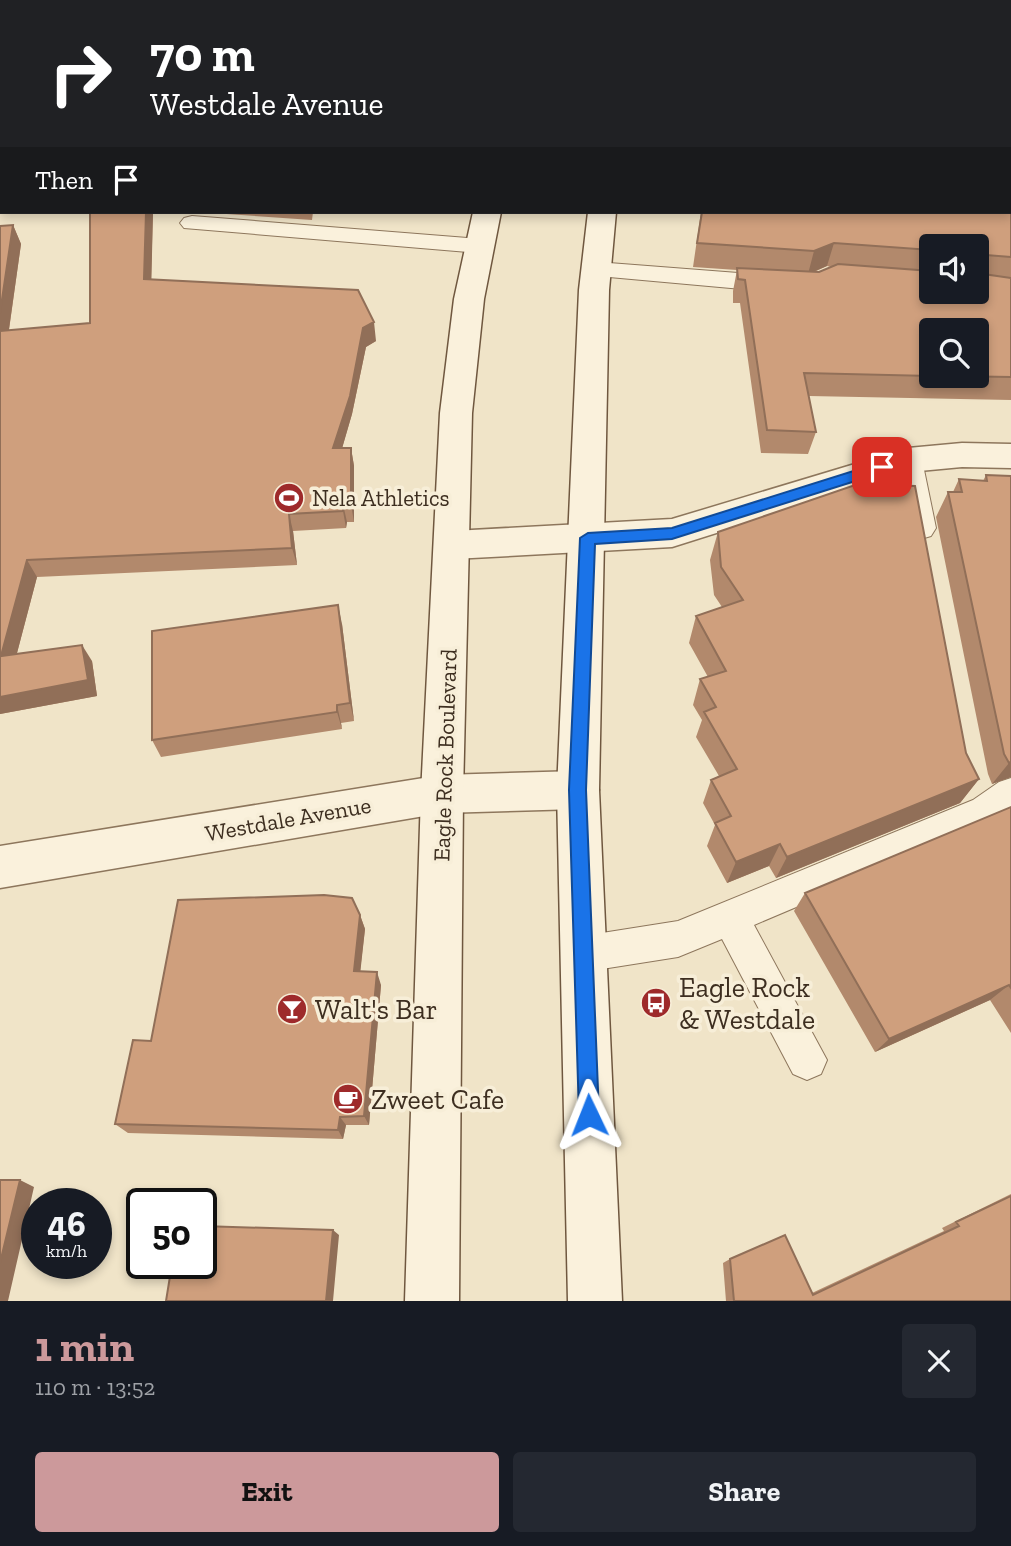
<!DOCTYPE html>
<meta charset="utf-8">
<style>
body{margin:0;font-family:"Zilla Slab",serif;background:#242831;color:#f1f3f6;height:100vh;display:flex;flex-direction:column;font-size:26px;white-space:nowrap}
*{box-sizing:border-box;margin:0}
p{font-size:23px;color:#9ea1a6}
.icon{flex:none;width:38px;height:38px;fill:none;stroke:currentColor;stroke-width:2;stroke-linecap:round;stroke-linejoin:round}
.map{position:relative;height:1301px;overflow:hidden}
.panel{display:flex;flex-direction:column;background:#171b24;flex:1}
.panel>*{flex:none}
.top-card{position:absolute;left:0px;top:0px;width:1012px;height:214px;box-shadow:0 4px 10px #0003;background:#202124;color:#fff;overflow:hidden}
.fabs{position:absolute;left:919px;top:234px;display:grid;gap:14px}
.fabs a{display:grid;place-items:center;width:70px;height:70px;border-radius:7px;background:#171b24;box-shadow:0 4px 10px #0003;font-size:35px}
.speed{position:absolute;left:21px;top:1188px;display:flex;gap:14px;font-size:35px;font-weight:700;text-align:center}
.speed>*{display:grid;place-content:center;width:91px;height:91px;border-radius:50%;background:#171b24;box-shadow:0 4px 10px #0003;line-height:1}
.speed small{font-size:18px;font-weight:400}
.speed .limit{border:4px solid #111;border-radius:10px;background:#fff;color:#111}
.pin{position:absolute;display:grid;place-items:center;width:60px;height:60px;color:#fff;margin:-30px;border-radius:14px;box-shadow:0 4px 10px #0006}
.me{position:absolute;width:77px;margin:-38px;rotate:358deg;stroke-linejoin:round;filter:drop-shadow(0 0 5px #0008)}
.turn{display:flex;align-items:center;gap:24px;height:147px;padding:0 35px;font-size:32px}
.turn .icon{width:91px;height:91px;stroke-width:2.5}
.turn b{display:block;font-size:49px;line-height:60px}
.then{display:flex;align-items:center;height:66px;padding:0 35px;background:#0003;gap:14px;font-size:26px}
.round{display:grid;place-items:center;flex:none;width:74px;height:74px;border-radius:7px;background:#242831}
.summary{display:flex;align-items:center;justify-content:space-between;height:119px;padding:0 35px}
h1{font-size:42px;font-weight:800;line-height:52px;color:#cc999b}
.action{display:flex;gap:14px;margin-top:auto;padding:14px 35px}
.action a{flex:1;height:80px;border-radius:7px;background:#cc999b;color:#111;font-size:28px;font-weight:800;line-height:80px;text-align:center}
.action a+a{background:#242831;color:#f1f3f6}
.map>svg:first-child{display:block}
</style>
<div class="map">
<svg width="1011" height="1301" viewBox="0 0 1011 1301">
<rect width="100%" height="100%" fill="#f0e4c8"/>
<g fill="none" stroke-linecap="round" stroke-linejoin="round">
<g stroke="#8d765c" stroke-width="2">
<path id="lane" d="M 192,216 L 480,239 L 488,241 L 492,246 L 488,251 L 480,253 L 184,228 L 180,223 L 184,218 Z
M 596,262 L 776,276 L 785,278 L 788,284 L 785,290 L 776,292 L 587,275 L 584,270 L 587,265 Z
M 908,450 L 918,453 L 922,460 L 936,528 L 931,536 L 921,539 L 911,536 L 906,528 L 894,460 L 898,453 Z
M 1011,778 L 1011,812 L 997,822 L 754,925 L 827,1060 L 821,1074 L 807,1080 L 793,1074 L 722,939 L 678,957 L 583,972 L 570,967 L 564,954 L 570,941 L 583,936 L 678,921 L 973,800 L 999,782 Z"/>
</g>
<g stroke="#8d765c" stroke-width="3">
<path id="street" d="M 962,443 L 1011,444 L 1011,468 L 962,467 L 909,472 L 672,547 L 453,559 L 440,555 L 435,545 L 440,535 L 453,531 L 672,519 L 908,448 Z
M 578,771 L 593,777 L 599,790 L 593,803 L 578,809 L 442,813 L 0,888 L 0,846 L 442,775 Z"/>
</g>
<g stroke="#6f573f" stroke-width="3">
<path id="secondary" d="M 537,0 L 561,0 L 537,2 Z
M 642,0 L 666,0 L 642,2 Z
M 473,212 L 501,212 L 484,299 L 472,413 L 463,794 L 459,1301 L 405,1301 L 421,794 L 440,413 L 454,299 Z
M 588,212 L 616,212 L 609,290 L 599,790 L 622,1301 L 568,1301 L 557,790 L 579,290 Z"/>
</g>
<use href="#lane" fill="#faf1dc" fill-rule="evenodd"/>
<use href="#street" fill="#faf1dc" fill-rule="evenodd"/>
<use href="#secondary" fill="#faf1dc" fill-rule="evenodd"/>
</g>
<path fill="#b2896c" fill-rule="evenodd" d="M 9,0 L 498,0 L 497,2 L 7,2 Z
M 1011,0 L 1011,400 L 809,396 L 816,432 L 808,454 L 761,453 L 740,303 L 733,303 L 733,291 L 737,270 L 693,267 L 701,212 L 1010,212 ZM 931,247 L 976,247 L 976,292 L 931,292 ZM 827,266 L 831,267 L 819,272 L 814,272 Z
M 2,6 L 2,109 L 0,109 L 0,8 Z
M 90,212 L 153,212 L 151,279 L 376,341 L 366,347 L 352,414 L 342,448 L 351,448 L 354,466 L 354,522 L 347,522 L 346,528 L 293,531 L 297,565 L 37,577 L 17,653 L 92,661 L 97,696 L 0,714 L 0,226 L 13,225 L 21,244 L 9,330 L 90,323 Z
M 197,212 L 313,212 L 312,220 Z
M 986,475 L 1011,777 L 992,784 L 988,774 L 936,517 L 948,492 L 953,492 L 959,479 L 983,481 Z
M 718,532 L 966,753 L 979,779 L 960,803 L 776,878 L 769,866 L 727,883 L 707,846 L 715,825 L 703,803 L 711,780 L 719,776 L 696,737 L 702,720 L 693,705 L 700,679 L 708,677 L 689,643 L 696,616 L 722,607 L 714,595 L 710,560 Z
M 342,624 L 354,721 L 341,723 L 342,729 L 161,757 L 152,740 Z
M 1011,807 L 1011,1033 L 990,1000 L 875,1052 L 794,911 L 805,893 Z
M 360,915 L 365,929 L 360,971 L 381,985 L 369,1125 L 346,1125 L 343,1139 L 128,1133 L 115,1124 L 151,1041 Z
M 1011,1194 L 1011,1301 L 726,1301 L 723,1263 L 730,1259 L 812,1293 L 944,1231 L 942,1228 Z"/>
<path fill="#916f58" d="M 146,212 L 153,212 L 151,297 L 144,279 Z
M 13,225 L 21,244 L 6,350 L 0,337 L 0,313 Z
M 834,243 L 827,266 L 808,274 L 814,251 Z
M 374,322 L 376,341 L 366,347 L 352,414 L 337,466 L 333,448 L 363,328 Z
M 351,448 L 354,466 L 354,522 L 351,504 Z
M 343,504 L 347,522 L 346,528 L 343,511 Z
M 289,514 L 293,531 L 297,565 L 292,548 Z
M 27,560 L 37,577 L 12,672 L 1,656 Z
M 338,605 L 342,624 L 354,721 L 350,703 Z
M 82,645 L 92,661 L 97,696 L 0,714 L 0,697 Z
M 337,705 L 341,723 L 342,729 L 337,712 Z
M 1011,762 L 1011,777 L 992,784 L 1009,763 Z
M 979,779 L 960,803 L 776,878 L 787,857 Z
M 780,844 L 769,866 L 727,883 L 736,862 Z
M 360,915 L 365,929 L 359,984 L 354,971 Z
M 377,972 L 381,985 L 369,1125 L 364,1116 Z
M 1009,985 L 990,1000 L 875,1052 L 889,1039 Z
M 340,1117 L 346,1125 L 343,1139 L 338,1130 Z
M 20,1180 L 34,1187 L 8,1301 L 0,1301 L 0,1263 Z
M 333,1230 L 339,1235 L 333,1301 L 326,1301 Z"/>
<path fill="#cf9f7d" stroke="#916f58" stroke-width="2" d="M 9,0 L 46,0 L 46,2 L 7,2 Z
M 89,0 L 489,0 L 488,2 L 89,2 Z
M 723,0 L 1011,0 L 1011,257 L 986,255 L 983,257 L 984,266 L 976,266 L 976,247 L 931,247 L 931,250 L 834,243 L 814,251 L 697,243 L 702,212 L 1010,212 L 1010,2 L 723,2 Z
M 2,6 L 2,90 L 0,90 L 0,8 Z
M 90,212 L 146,212 L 144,279 L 358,290 L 374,322 L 363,328 L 350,396 L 333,448 L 351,448 L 351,504 L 343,504 L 343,511 L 289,514 L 292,548 L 27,560 L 1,656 L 82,645 L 88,680 L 0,697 L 0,331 L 90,323 Z
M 13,225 L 0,313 L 0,226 Z
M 838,264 L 931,271 L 931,292 L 976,292 L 976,273 L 1011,278 L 1011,377 L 949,376 L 976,376 L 976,331 L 931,331 L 931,376 L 804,373 L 816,432 L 767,430 L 745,280 L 738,279 L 737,268 L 819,272 Z
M 986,475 L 1011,476 L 1011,762 L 1009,763 L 1004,754 L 948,492 L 962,492 L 959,479 L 987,481 Z
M 858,484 L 915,486 L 966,753 L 979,779 L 787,857 L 780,844 L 736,862 L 715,823 L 731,816 L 711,780 L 737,769 L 704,712 L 716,707 L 700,679 L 726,671 L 696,616 L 743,600 L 721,567 L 718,532 Z
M 338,605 L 350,703 L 337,705 L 337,712 L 152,740 L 152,631 Z
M 1011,807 L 1011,988 L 1009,985 L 889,1039 L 805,893 Z
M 324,895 L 352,898 L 360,915 L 354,971 L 377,972 L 364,1116 L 340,1117 L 338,1130 L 115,1124 L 133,1040 L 151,1041 L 178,900 Z
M 0,1180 L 20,1180 L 0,1263 Z
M 1011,1196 L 1011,1301 L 734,1301 L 730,1259 L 785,1235 L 813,1295 L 959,1226 L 956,1222 Z
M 201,1226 L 333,1230 L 326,1301 L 166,1301 L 172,1264 L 201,1264 Z"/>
<path fill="#1a73e8" stroke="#114b97" stroke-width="2" d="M 882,462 L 887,463 L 887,471 L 672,539 L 595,544 L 586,790 L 599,1115 L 596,1123 L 589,1126 L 582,1123 L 579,1115 L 569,790 L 580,538 L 588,533 L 672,528 Z"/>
<defs>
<g id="stadium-disc" transform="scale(1.575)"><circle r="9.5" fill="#9e2a2b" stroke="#f7eed8"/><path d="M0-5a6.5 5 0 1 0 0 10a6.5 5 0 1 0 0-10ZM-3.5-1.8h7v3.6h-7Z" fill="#fff"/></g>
<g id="bus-disc" transform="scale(1.575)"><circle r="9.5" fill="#9e2a2b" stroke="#f7eed8"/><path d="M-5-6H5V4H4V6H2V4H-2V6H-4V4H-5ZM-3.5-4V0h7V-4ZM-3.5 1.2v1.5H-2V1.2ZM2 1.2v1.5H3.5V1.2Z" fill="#fff"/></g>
<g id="bar-disc" transform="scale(1.575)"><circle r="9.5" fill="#9e2a2b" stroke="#f7eed8"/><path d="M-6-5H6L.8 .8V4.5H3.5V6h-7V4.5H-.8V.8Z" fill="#fff"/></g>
<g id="cafe-disc" transform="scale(1.575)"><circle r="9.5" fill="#9e2a2b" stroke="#f7eed8"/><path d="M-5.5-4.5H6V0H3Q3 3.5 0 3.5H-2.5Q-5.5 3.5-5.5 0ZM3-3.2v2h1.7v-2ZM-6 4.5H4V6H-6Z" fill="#fff"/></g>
</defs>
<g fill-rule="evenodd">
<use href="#stadium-disc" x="289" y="498"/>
<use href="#bus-disc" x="656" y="1003"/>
<use href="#bar-disc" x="292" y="1009"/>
<use href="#cafe-disc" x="348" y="1099"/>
</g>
<g text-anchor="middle" stroke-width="7" stroke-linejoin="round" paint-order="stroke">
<g font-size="23" fill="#3d2e20" stroke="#f7eed8" text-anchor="start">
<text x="312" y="506">Nela Athletics</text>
</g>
<g font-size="23" fill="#3d2e20" stroke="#f7eed8">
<text transform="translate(445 755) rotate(-88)" y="8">Eagle Rock Boulevard</text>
<text transform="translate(288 819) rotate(-10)" y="8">Westdale Avenue</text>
</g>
<g font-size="28" fill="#3d2e20" stroke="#f7eed8" text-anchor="start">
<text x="679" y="997">Eagle Rock<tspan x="679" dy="32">&amp; Westdale</tspan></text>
<text x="315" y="1019">Walt's Bar</text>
<text x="371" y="1109">Zweet Cafe</text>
</g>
</g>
</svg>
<div class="fabs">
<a><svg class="icon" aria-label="sound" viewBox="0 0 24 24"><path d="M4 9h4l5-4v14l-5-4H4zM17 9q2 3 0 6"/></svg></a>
<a><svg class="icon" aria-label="search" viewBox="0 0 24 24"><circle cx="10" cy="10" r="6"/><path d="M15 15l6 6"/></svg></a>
</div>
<div class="speed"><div>46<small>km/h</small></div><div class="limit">50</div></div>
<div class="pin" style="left:882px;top:467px;background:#d93025"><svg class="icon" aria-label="arrive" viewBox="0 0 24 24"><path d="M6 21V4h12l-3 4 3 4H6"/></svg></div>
<svg class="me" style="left:589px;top:1115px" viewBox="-20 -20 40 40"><path d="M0-17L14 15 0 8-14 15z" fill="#1a73e8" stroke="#fff" stroke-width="4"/></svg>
<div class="top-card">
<div class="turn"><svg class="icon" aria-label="right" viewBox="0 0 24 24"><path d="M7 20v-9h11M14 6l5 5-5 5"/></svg><div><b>70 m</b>Westdale Avenue</div></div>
<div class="then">Then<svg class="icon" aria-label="arrive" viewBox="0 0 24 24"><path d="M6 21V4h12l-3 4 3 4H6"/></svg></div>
</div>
</div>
<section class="panel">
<div class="summary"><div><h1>1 min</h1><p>110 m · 13:52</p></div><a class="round"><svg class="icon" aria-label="close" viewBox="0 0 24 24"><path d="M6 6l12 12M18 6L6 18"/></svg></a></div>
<div class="action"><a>Exit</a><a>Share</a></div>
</section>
